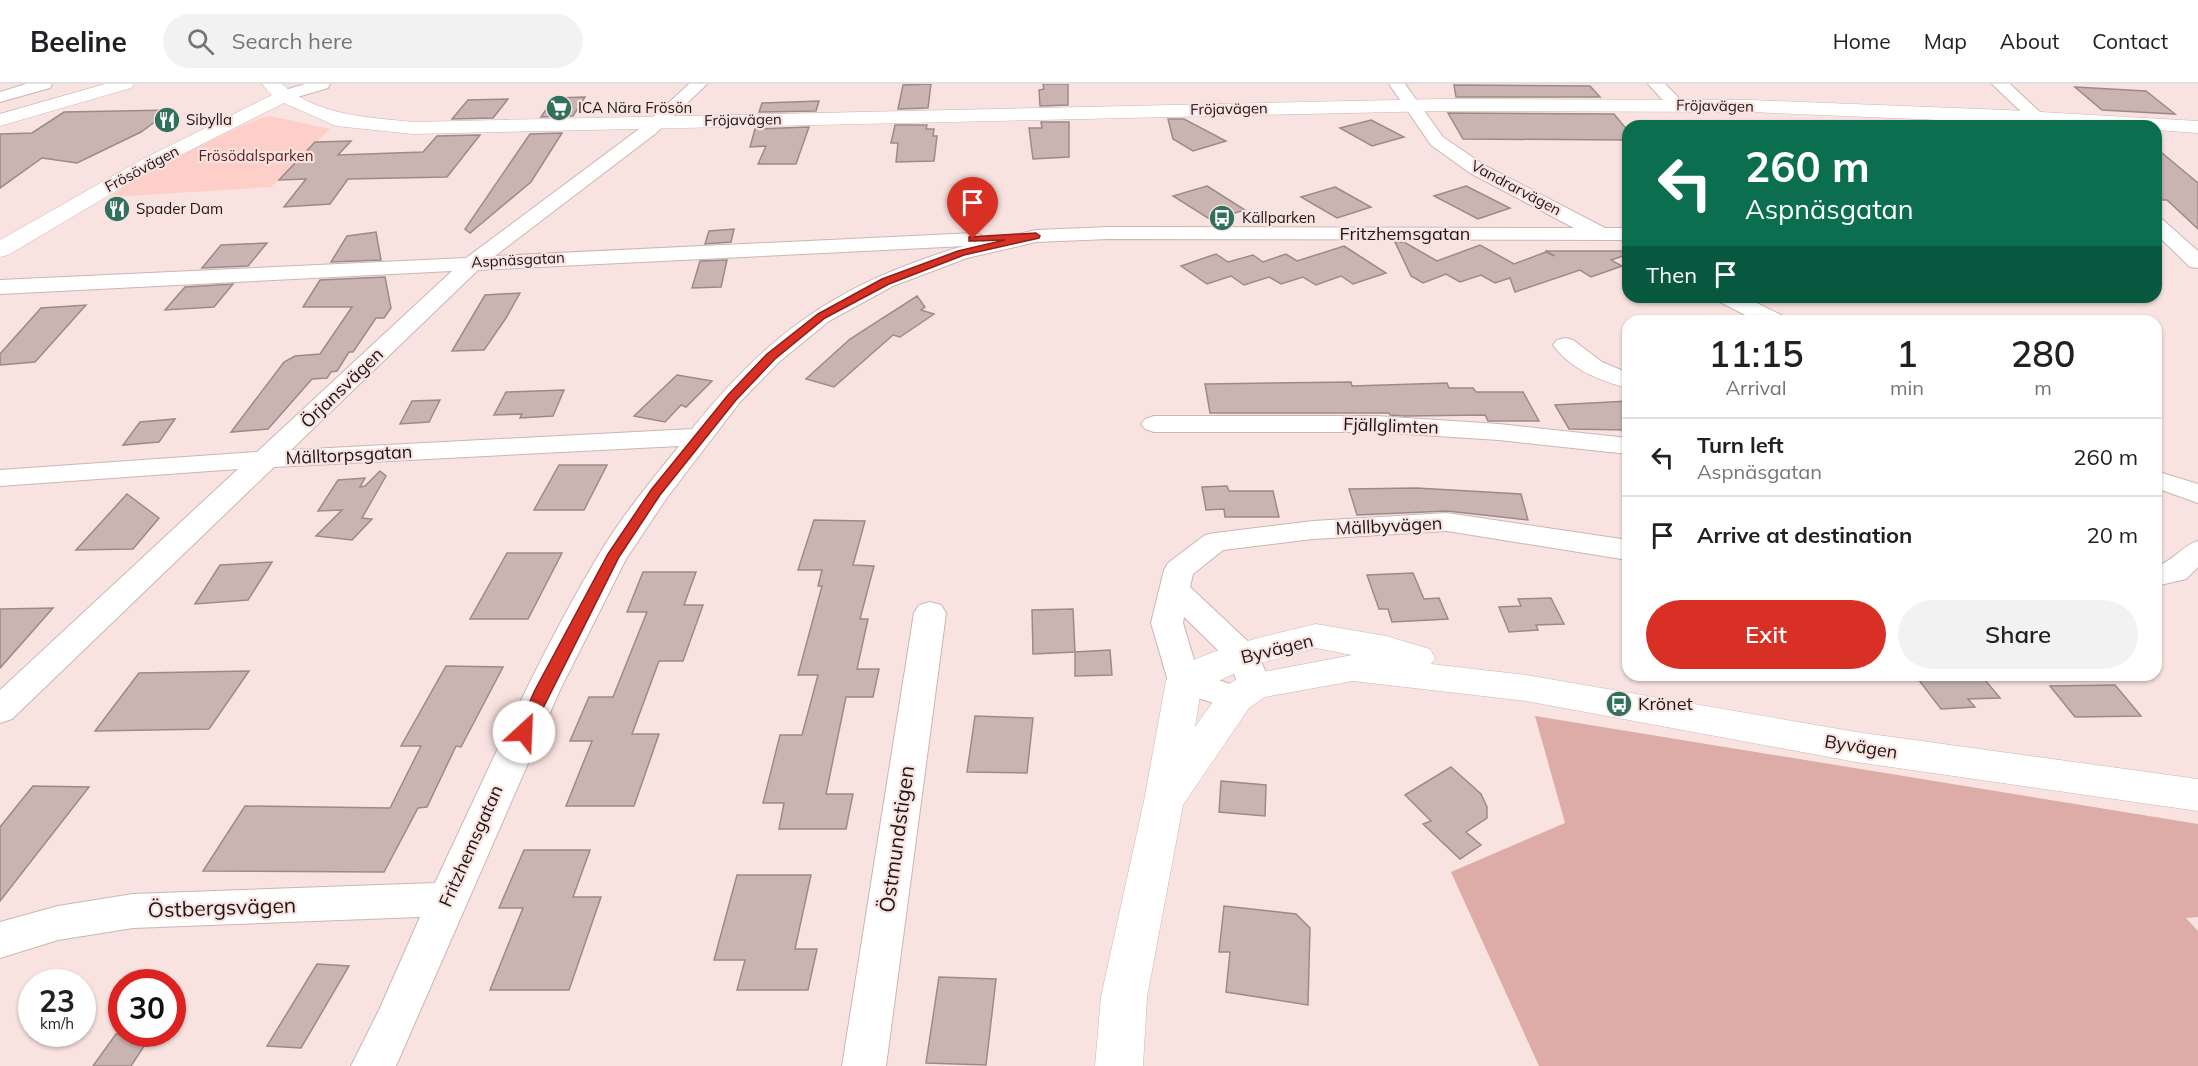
<!DOCTYPE html>
<meta charset="utf-8">
<style>
body{margin:0;font-family:Mulish,sans-serif;background:#f2f2f2;color:#202124;height:100vh;display:flex;flex-direction:column;font-size:22px;white-space:nowrap}
*{box-sizing:border-box;margin:0}
p{font-size:20px;color:#757577}
.icon{flex:none;width:33px;height:33px;fill:none;stroke:currentColor;stroke-width:2;stroke-linecap:round;stroke-linejoin:round}
.map{position:relative;flex:1;overflow:hidden}
.panel{position:absolute;left:1622px;top:231px;width:540px;height:366px;display:flex;flex-direction:column;background:#fff;border-radius:18px;box-shadow:0 2px 4px #0004}
.panel>*{flex:none}
.guide{position:absolute;left:1622px;top:36px;width:540px;height:183px;border-radius:18px;box-shadow:0 2px 4px #0004;background:#0b6e4f;color:#fff;overflow:hidden}
.speed{position:absolute;left:18px;top:885px;display:flex;gap:12px;font-size:30px;font-weight:700;text-align:center}
.speed>*{display:grid;place-content:center;width:78px;height:78px;border-radius:50%;background:#fff;box-shadow:0 2px 4px #0004;line-height:1}
.speed small{font-size:15px;font-weight:400}
.speed .limit{border:9px solid #d22;background:#fff;color:#111}
.pin{position:absolute;display:grid;place-items:center;width:51px;height:51px;color:#fff;margin:-62px -26px;border-radius:50% 50% 50% 0;rotate:-45deg;box-shadow:0 0 6px #0007}
.pin .icon{rotate:45deg}
.me{position:absolute;width:66px;margin:-33px;rotate:25deg;stroke-linejoin:round;filter:drop-shadow(0 0 4px #0008)}
.turn{display:flex;align-items:center;gap:21px;height:126px;padding:0 24px;font-size:27px}
.turn .icon{width:78px;height:78px;stroke-width:2.5}
.turn b{display:block;font-size:42px;line-height:51px}
.then{display:flex;align-items:center;height:57px;padding:0 24px;background:#0003;gap:12px;font-size:22px}
.eta{display:flex;justify-content:space-evenly;align-items:center;height:102px;text-align:center}
.eta b{font-size:36px;font-weight:600;line-height:42px}
.action{display:flex;gap:12px;margin-top:auto;padding:12px 24px}
.action a{flex:1;height:69px;border-radius:36px;background:#d93025;color:#fff;font-size:24px;font-weight:600;line-height:69px;text-align:center}
.action a+a{background:#f2f2f2;color:#202124}
ul{padding:0;list-style:none}
li{display:flex;align-items:center;gap:18px;height:78px;padding:0 24px;border-top:2px solid #e0e0e0}
li div{flex:1}
li b{display:block;font-size:22px}
li em{font-style:normal}
header{display:flex;align-items:center;gap:36px;box-sizing:border-box;height:84px;padding:0 30px;background:#fff;border-bottom:2px solid #e0e0e0}
header strong{font-size:28px}
nav{display:flex;gap:33px;margin-inline-start:auto;font-size:21px}
.search{width:420px;height:54px;background:#f2f2f2;display:flex;align-items:center;gap:15px;box-sizing:border-box;padding:0 21px;border-radius:33px;color:#757577;font-size:22px}
.map>svg:first-child{display:block}
</style>
<header>
<strong>Beeline</strong>
<div class="search"><svg class="icon" aria-label="search" viewBox="0 0 24 24"><circle cx="10" cy="10" r="6"/><path d="M15 15l6 6"/></svg>Search here</div>
<nav><a>Home</a><a>Map</a><a>About</a><a>Contact</a></nav>
</header>
<div class="map">
<svg width="2198" height="982" viewBox="0 0 2198 982">
<rect width="100%" height="100%" fill="#f9e3e1"/>
<path fill="#fecec8" d="M 270,32 L 330,45 L 271,103 L 111,113 C 120,101 252,33 270,32 Z"/>
<path fill="#ddaca6" d="M 1535,632 L 2198,740 L 2198,833 L 2186,834 L 2198,847 L 2198,982 L 1539,982 L 1451,788 L 1565,739 Z"/>
<path fill="#c9b4b2" stroke="#9d8a87" stroke-width="1.5" d="M 931,0 L 928,24 L 898,25 L 903,1 Z
M 1043,0 L 1068,0 L 1068,21 L 1040,22 L 1039,6 L 1044,5 Z
M 1454,1 L 1590,2 L 1600,13 L 1456,13 Z
M 2075,3 L 2146,7 L 2175,30 L 2102,26 Z
M 585,13 L 573,32 L 541,33 L 554,14 Z
M 508,15 L 493,34 L 452,35 L 468,16 Z
M 819,17 L 816,27 L 759,28 L 762,19 Z
M 171,26 L 141,48 L 77,79 L 42,74 L 0,104 L 0,50 L 32,49 L 64,28 Z
M 1448,29 L 1614,30 L 1628,47 L 1628,56 L 1463,55 Z
M 1168,35 L 1184,35 L 1226,57 L 1193,67 L 1173,55 Z
M 1371,36 L 1404,53 L 1372,62 L 1340,44 Z
M 1041,38 L 1069,38 L 1069,73 L 1033,75 L 1029,44 L 1042,44 Z
M 895,41 L 927,41 L 926,45 L 934,45 L 933,52 L 937,52 L 934,77 L 896,78 L 898,59 L 891,59 Z
M 809,43 L 796,80 L 758,80 L 766,62 L 750,63 L 755,45 Z
M 562,49 L 531,98 L 470,149 L 465,145 L 530,50 Z
M 480,51 L 447,93 L 348,95 L 330,120 L 284,123 L 306,95 L 279,96 L 315,58 L 351,57 L 338,71 L 423,68 L 437,52 Z
M 2156,64 L 2198,99 L 2198,145 L 2167,116 L 2163,116 L 2156,110 Z
M 1207,102 L 1245,126 L 1211,136 L 1173,112 Z
M 1466,102 L 1510,124 L 1478,135 L 1434,112 Z
M 1335,103 L 1371,123 L 1337,134 L 1301,113 Z
M 734,145 L 731,158 L 705,160 L 709,147 Z
M 376,148 L 381,176 L 331,178 L 347,152 Z
M 1395,158 L 1404,158 L 1437,177 L 1480,161 L 1514,180 L 1546,168 L 1555,172 L 1545,167 L 1625,167 L 1626,171 L 1611,176 L 1622,182 L 1591,193 L 1580,186 L 1515,208 L 1510,194 L 1495,199 L 1481,191 L 1460,198 L 1446,190 L 1423,199 L 1411,192 Z
M 267,159 L 248,182 L 202,184 L 221,161 Z
M 1344,162 L 1386,189 L 1353,200 L 1341,192 L 1316,201 L 1303,193 L 1281,200 L 1269,193 L 1244,201 L 1231,192 L 1207,200 L 1181,182 L 1216,170 L 1228,178 L 1253,171 L 1263,178 L 1286,170 L 1297,177 Z
M 727,176 L 721,203 L 692,204 L 700,177 Z
M 385,193 L 391,224 L 384,234 L 376,234 L 353,268 L 349,268 L 337,287 L 331,288 L 327,294 L 312,295 L 268,345 L 231,348 L 284,278 L 295,272 L 320,270 L 352,223 L 303,223 L 320,196 Z
M 233,200 L 214,223 L 165,226 L 185,203 Z
M 520,209 L 506,234 L 484,266 L 452,267 L 485,211 Z
M 917,212 L 925,223 L 921,226 L 934,230 L 900,253 L 893,251 L 834,303 L 806,295 L 850,255 Z
M 86,221 L 35,278 L 0,281 L 0,270 L 41,224 Z
M 677,291 L 712,297 L 686,323 L 681,321 L 665,338 L 634,332 Z
M 1351,298 L 1352,302 L 1447,299 L 1449,304 L 1473,304 L 1476,308 L 1523,308 L 1539,337 L 1488,337 L 1485,331 L 1404,332 L 1390,331 L 1389,329 L 1210,329 L 1205,300 Z
M 564,306 L 553,332 L 520,334 L 522,330 L 494,331 L 506,308 Z
M 440,316 L 429,338 L 400,340 L 412,317 Z
M 1628,317 L 1628,346 L 1569,345 L 1555,321 Z
M 175,335 L 159,358 L 123,361 L 140,338 Z
M 559,381 L 607,381 L 584,426 L 534,426 Z
M 380,387 L 386,392 L 362,434 L 372,435 L 352,456 L 316,452 L 342,426 L 318,427 L 338,396 L 365,394 L 360,403 L 365,402 Z
M 1227,402 L 1229,407 L 1273,407 L 1279,433 L 1225,433 L 1224,425 L 1206,426 L 1202,403 Z
M 1416,404 L 1521,410 L 1528,436 L 1447,427 L 1357,431 L 1349,405 Z
M 127,410 L 159,434 L 133,465 L 76,466 Z
M 814,436 L 865,437 L 853,481 L 874,482 L 860,535 L 868,535 L 857,585 L 879,585 L 873,613 L 846,613 L 826,710 L 853,710 L 846,745 L 779,745 L 784,719 L 763,719 L 780,651 L 802,651 L 818,591 L 798,591 L 822,502 L 818,502 L 822,486 L 798,486 Z
M 507,469 L 562,469 L 528,535 L 470,535 Z
M 272,478 L 248,516 L 195,520 L 220,481 Z
M 643,488 L 696,488 L 684,521 L 703,521 L 683,577 L 659,577 L 632,650 L 659,650 L 634,722 L 566,722 L 592,657 L 570,657 L 589,613 L 613,613 L 647,528 L 627,528 Z
M 1413,489 L 1424,515 L 1439,514 L 1448,535 L 1392,538 L 1388,525 L 1379,525 L 1367,491 Z
M 1551,514 L 1564,540 L 1536,541 L 1538,546 L 1509,548 L 1499,523 L 1521,522 L 1518,515 Z
M 53,524 L 0,584 L 0,525 Z
M 1073,525 L 1075,568 L 1033,570 L 1032,526 Z
M 1110,566 L 1112,591 L 1075,592 L 1075,568 Z
M 446,582 L 503,583 L 461,663 L 456,662 L 427,723 L 418,724 L 384,788 L 203,787 L 245,722 L 390,724 L 421,662 L 401,662 Z
M 249,587 L 209,645 L 95,647 L 139,589 Z
M 1915,591 L 1981,591 L 2000,614 L 1968,615 L 1975,623 L 1941,625 Z
M 2115,601 L 2141,632 L 2075,633 L 2050,602 Z
M 975,632 L 1033,634 L 1027,689 L 967,688 Z
M 1451,683 L 1481,710 L 1487,723 L 1487,734 L 1466,748 L 1481,761 L 1460,775 L 1423,740 L 1431,737 L 1405,711 Z
M 1221,697 L 1266,701 L 1265,732 L 1219,728 Z
M 33,702 L 89,703 L 0,817 L 0,743 Z
M 524,766 L 590,766 L 573,813 L 601,813 L 569,906 L 490,906 L 523,824 L 499,824 Z
M 737,791 L 811,791 L 795,865 L 817,865 L 808,906 L 737,906 L 745,876 L 714,876 Z
M 1224,822 L 1296,830 L 1310,844 L 1308,921 L 1226,908 L 1230,868 L 1219,868 Z
M 317,880 L 349,882 L 301,964 L 267,962 Z
M 939,893 L 996,895 L 986,981 L 926,979 Z
M 116,950 L 152,950 L 131,982 L 93,982 Z"/>
<g fill="none" stroke-linecap="round" stroke-linejoin="round">
<g stroke="#cab6b3" stroke-width="2">
<path id="street" d="M 26,0 L 52,0 L 50,4 L 0,18 L 0,8 Z
M 305,0 L 330,0 L 328,4 L 284,17 L 276,12 L 278,8 Z
M 689,0 L 707,0 L 655,50 L 495,172 L 974,149 L 981,151 L 984,155 L 982,158 L 1036,146 L 1109,143 L 1574,144 L 1470,89 L 1431,61 L 1389,0 L 1405,0 L 1443,53 L 1484,81 L 1605,144 L 1628,144 L 1628,156 L 1109,155 L 1036,158 L 967,174 L 893,202 L 829,237 L 779,278 L 740,318 L 666,415 L 626,475 L 560,606 L 396,982 L 351,982 L 380,924 L 420,833 L 133,844 L 58,856 L 0,874 L 0,838 L 58,822 L 133,810 L 435,799 C 487,689 536,576 598,472 C 621,433 651,397 679,362 L 274,383 L 12,635 L 0,639 L 0,606 L 238,385 L 0,402 L 0,386 L 257,368 L 452,187 L 0,210 L 0,196 L 466,174 L 643,42 ZM 965,162 C 947,166 930,173 913,179 C 817,214 755,266 692,345 L 291,366 L 478,186 Z
M 1648,0 L 1665,0 L 1687,22 L 1684,26 L 1672,26 Z
M 1992,0 L 2010,0 L 2055,42 L 2036,42 Z
M 2156,134 L 2163,136 L 2198,167 L 2198,184 L 2190,183 L 2156,150 Z
M 1717,213 L 1745,213 L 1783,232 L 1787,237 L 1757,237 L 1720,218 Z
M 1565,254 L 1573,256 L 1602,278 L 1628,289 L 1628,304 C 1600,297 1570,285 1553,261 L 1557,256 Z
M 1154,332 L 1376,332 L 1499,340 L 1628,354 L 1628,370 L 1499,356 L 1376,348 L 1154,348 L 1145,345 L 1141,340 L 1145,335 Z
M 2156,387 L 2198,400 L 2198,419 L 2156,404 Z
M 1447,429 L 1628,456 L 1628,476 L 1447,447 L 1313,455 L 1223,466 L 1193,490 L 1190,503 L 1254,563 L 1272,601 L 1267,610 L 1252,612 L 1248,623 L 1236,626 L 1172,606 L 1168,597 L 1151,539 L 1164,486 L 1168,479 L 1205,451 L 1215,449 L 1313,437 ZM 1184,533 L 1229,577 L 1239,603 L 1198,589 L 1183,539 Z
M 2198,457 L 2198,483 L 2186,495 L 2156,502 L 2156,482 C 2173,478 2181,462 2198,457 Z
M 930,518 L 941,521 L 946,529 L 886,982 L 842,982 L 914,529 L 919,521 Z"/>
</g>
<g stroke="#cab6b3" stroke-width="1">
<path id="secondary" d="M 105,0 L 134,0 L 131,4 L 0,42 L 0,30 Z
M 262,0 L 282,0 C 317,32 368,33 413,38 L 1440,15 L 1751,16 L 2005,26 L 2198,37 L 2198,49 L 2156,46 L 2156,42 L 2079,42 L 1751,28 L 1440,27 L 413,50 L 336,42 L 284,19 L 155,84 L 8,171 L 0,173 L 0,156 L 141,76 L 272,11 Z
M 1316,540 L 1386,552 L 1430,565 L 1435,574 L 1431,580 L 1526,591 L 1856,648 L 2198,695 L 2198,727 L 1856,678 L 1526,617 L 1353,597 L 1265,613 L 1249,624 L 1183,721 L 1147,913 L 1143,982 L 1095,982 L 1101,913 L 1144,717 L 1166,597 C 1182,569 1283,548 1316,540 ZM 1316,564 L 1352,571 L 1242,592 L 1223,604 L 1195,643 L 1201,605 L 1253,581 Z"/>
</g>
<use href="#street" fill="#fff" fill-rule="evenodd"/>
<use href="#secondary" fill="#fff" fill-rule="evenodd"/>
</g>
<path fill="#d93025" stroke="#8d1f18" stroke-width="1.5" d="M 1036,149 L 1040,152 L 1039,154 L 964,171 L 889,200 L 825,234 L 775,275 L 736,316 L 660,411 L 619,473 L 529,652 L 518,652 L 516,648 L 535,606 L 608,470 L 651,406 L 728,311 L 767,270 L 818,230 L 882,195 L 958,167 L 1005,156 L 973,157 L 969,157 L 969,153 Z"/>
<defs>
<g id="supermarket-disc" transform="scale(1.35)"><circle r="9.5" fill="#31705d" stroke="#f9e3e1"/><path d="M-6-5.5h2.5l.6 2H6L4.5 2H-2.5L-4.4-4H-6ZM-1.5 3.2a1.3 1.3 0 1 0 .1 0ZM3 3.2a1.3 1.3 0 1 0 .1 0Z" fill="#fff"/></g>
<g id="restaurant-disc" transform="scale(1.35)"><circle r="9.5" fill="#31705d" stroke="#f9e3e1"/><path d="M-5-6h1v4h1v-4h1v4h1v-4h1v5L-1.5 .5V6h-2V.5L-5-1ZM5-6V6H3V1.5H1.5Q1.5-4 5-6Z" fill="#fff"/></g>
<g id="bus-disc" transform="scale(1.35)"><circle r="9.5" fill="#31705d" stroke="#f9e3e1"/><path d="M-5-6H5V4H4V6H2V4H-2V6H-4V4H-5ZM-3.5-4V0h7V-4ZM-3.5 1.2v1.5H-2V1.2ZM2 1.2v1.5H3.5V1.2Z" fill="#fff"/></g>
</defs>
<g fill-rule="evenodd">
<use href="#supermarket-disc" x="559" y="24"/>
<use href="#restaurant-disc" x="167" y="36"/>
<use href="#restaurant-disc" x="117" y="125"/>
<use href="#bus-disc" x="1222" y="134"/>
<use href="#bus-disc" x="1619" y="620"/>
</g>
<g text-anchor="middle" stroke-width="4.5" stroke-linejoin="round" paint-order="stroke">
<g font-size="15" fill="#1e1716" stroke="#f9e3e1">
<text transform="translate(1715 22) rotate(1)" y="5">Fröjavägen</text>
<text transform="translate(1229 25) rotate(-1)" y="5">Fröjavägen</text>
<text transform="translate(743 36) rotate(-1)" y="5">Fröjavägen</text>
<text transform="translate(142 85) rotate(-28)" y="5">Frösövägen</text>
<text transform="translate(1516 104) rotate(28)" y="5">Vandrarvägen</text>
<text transform="translate(518 176) rotate(-3)" y="5">Aspnäsgatan</text>
</g>
<g font-size="15" fill="#1e1716" stroke="#f9e3e1" text-anchor="start">
<text x="578" y="29">ICA Nära Frösön</text>
<text x="186" y="41">Sibylla</text>
<text x="136" y="130">Spader Dam</text>
<text x="1242" y="139">Källparken</text>
</g>
<g font-size="15" fill="#5b1f1d" stroke="#f9e3e1">
<text x="256" y="77">Frösödalsparken</text>
</g>
<g font-size="18" fill="#1e1716" stroke="#f9e3e1">
<text x="1405" y="156">Fritzhemsgatan</text>
<text transform="translate(342 304) rotate(-44)" y="6">Örjansvägen</text>
<text transform="translate(1391 342) rotate(2)" y="6">Fjällglimten</text>
<text transform="translate(349 371) rotate(-3)" y="6">Mälltorpsgatan</text>
<text transform="translate(1389 442) rotate(-3)" y="6">Mällbyvägen</text>
<text transform="translate(1277 565) rotate(-14)" y="6">Byvägen</text>
<text transform="translate(1861 663) rotate(9)" y="6">Byvägen</text>
<text transform="translate(471 762) rotate(-66)" y="6">Fritzhemsgatan</text>
</g>
<g font-size="18" fill="#1e1716" stroke="#f9e3e1" text-anchor="start">
<text x="1638" y="626">Krönet</text>
</g>
<g font-size="21" fill="#1e1716" stroke="#f9e3e1">
<text transform="translate(897 755) rotate(-82)" y="7">Östmundstigen</text>
<text transform="translate(222 824) rotate(-2)" y="7">Östbergsvägen</text>
</g>
</g>
</svg>
<div class="speed"><div>23<small>km/h</small></div><div class="limit">30</div></div>
<div class="pin" style="left:973px;top:155px;background:#d93025"><svg class="icon" aria-label="arrive" viewBox="0 0 24 24"><path d="M6 21V4h12l-3 4 3 4H6"/></svg></div>
<svg class="me" style="left:524px;top:648px" viewBox="-20 -20 40 40"><circle r="19" fill="#fff"/><path d="M0-13L10 11 0 6-10 11z" fill="#d93025"/></svg>
<div class="guide">
<div class="turn"><svg class="icon" aria-label="left" viewBox="0 0 24 24"><path d="M17 20v-9H6M10 6l-5 5 5 5"/></svg><div><b>260 m</b>Aspnäsgatan</div></div>
<div class="then">Then<svg class="icon" aria-label="arrive" viewBox="0 0 24 24"><path d="M6 21V4h12l-3 4 3 4H6"/></svg></div>
</div>
<section class="panel">
<div class="eta">
<div><b>11:15</b><p>Arrival</p></div>
<div><b>1</b><p>min</p></div>
<div><b>280</b><p>m</p></div>
</div>
<ul>
<li><svg class="icon" aria-label="left" viewBox="0 0 24 24"><path d="M17 20v-9H6M10 6l-5 5 5 5"/></svg><div><b>Turn left</b><p>Aspnäsgatan</p></div><em>260 m</em></li>
<li><svg class="icon" aria-label="arrive" viewBox="0 0 24 24"><path d="M6 21V4h12l-3 4 3 4H6"/></svg><div><b>Arrive at destination</b></div><em>20 m</em></li>
</ul>
<div class="action"><a>Exit</a><a>Share</a></div>
</section>
</div>
